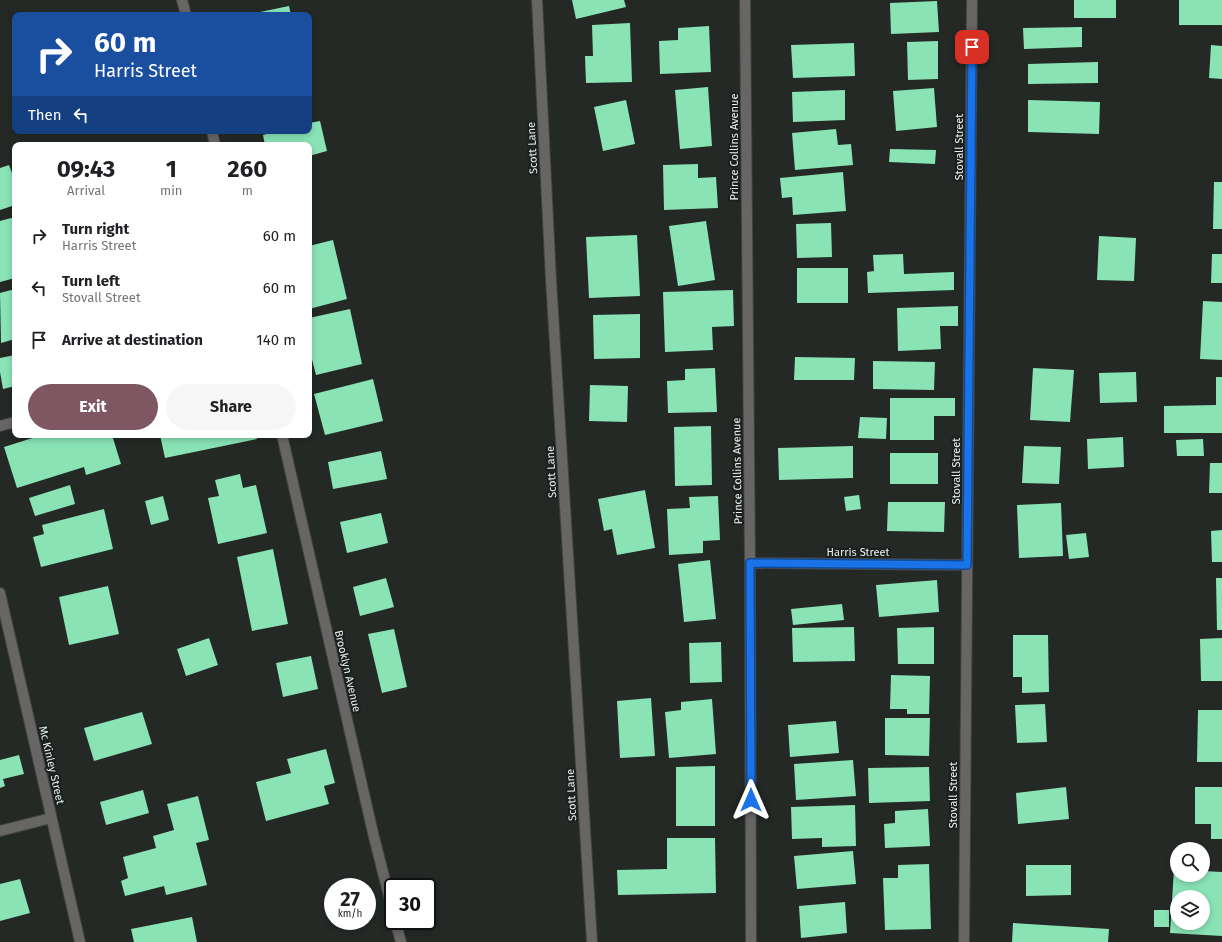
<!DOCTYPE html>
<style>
body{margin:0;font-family:"Fira Sans",sans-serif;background:#f6f6f6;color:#202124;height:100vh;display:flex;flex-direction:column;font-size:15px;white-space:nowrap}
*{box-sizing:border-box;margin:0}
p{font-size:13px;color:#757577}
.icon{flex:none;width:22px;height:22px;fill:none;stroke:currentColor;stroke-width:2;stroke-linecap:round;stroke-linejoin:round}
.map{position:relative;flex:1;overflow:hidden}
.details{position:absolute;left:12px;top:142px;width:300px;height:296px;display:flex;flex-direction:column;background:#fff;border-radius:8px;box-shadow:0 2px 6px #0003}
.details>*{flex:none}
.banner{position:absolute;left:12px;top:12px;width:300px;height:122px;border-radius:8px;box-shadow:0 2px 6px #0003;background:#1a4fa0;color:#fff;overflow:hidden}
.fabs{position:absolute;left:1170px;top:842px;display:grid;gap:8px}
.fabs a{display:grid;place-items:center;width:40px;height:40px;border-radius:50%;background:#fff;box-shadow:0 2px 6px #0003;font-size:20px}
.speed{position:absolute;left:324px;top:878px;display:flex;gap:8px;font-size:20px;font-weight:700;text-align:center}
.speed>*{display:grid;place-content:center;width:52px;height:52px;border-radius:50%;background:#fff;box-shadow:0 2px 6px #0003;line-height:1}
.speed small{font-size:10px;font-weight:400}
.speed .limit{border:2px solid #111;border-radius:6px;background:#fff;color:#111}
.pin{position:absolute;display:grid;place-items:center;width:34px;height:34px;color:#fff;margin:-17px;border-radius:8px;box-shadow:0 2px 6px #0006}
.me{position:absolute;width:44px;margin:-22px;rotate:0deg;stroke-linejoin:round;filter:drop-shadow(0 0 3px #0008)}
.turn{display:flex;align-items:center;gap:14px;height:84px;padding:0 16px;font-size:18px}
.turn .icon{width:52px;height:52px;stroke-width:2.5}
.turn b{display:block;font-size:28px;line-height:34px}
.then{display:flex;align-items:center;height:38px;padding:0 16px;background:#0003;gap:8px;font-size:15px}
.eta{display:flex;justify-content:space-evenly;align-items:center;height:68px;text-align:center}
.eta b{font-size:24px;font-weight:700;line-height:28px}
.cta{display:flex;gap:8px;margin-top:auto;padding:8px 16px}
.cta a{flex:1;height:46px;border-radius:24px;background:#7e5762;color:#fff;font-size:16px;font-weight:700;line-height:46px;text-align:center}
.cta a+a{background:#f6f6f6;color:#202124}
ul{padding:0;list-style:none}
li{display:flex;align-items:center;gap:12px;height:52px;padding:0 16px}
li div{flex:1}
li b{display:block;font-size:15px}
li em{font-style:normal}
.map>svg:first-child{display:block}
</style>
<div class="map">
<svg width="1222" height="942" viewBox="0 0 1222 942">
<rect width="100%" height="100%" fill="#242926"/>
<path fill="#89e3b5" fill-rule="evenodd" d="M 572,0 L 624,0 L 626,7 L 576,19 Z
M 1074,0 L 1116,0 L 1116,18 L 1074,18 Z
M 1179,0 L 1222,0 L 1222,25 L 1179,25 Z
M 937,1 L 939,32 L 891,34 L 890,3 Z
M 289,6 L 291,15 L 250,15 L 250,14 Z
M 630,23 L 632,82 L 586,83 L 585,56 L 593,56 L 592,25 Z
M 709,26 L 711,72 L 660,74 L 659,41 L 678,40 L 678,28 Z
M 1082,27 L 1082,47 L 1024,49 L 1023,28 Z
M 938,41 L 938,79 L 908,80 L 907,42 Z
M 854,43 L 855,76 L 793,78 L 791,45 Z
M 1211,45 L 1222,46 L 1222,79 L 1209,78 Z
M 1098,62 L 1098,83 L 1028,84 L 1028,64 Z
M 708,87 L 712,146 L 680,149 L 675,90 Z
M 934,88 L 937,127 L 896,131 L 893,91 Z
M 845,90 L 845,120 L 793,122 L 792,92 Z
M 626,100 L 635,144 L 603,151 L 594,107 Z
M 1028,100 L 1100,102 L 1099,134 L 1028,132 Z
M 320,121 L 327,151 L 309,156 L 309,145 L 265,145 L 263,135 L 278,131 L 309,131 L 309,123 Z
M 836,129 L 838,145 L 851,144 L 853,165 L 795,170 L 792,133 Z
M 890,149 L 936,150 L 935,164 L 889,162 Z
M 698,164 L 698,178 L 716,177 L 718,208 L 664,210 L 663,165 Z
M 9,165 L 15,181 L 15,205 L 0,210 L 0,168 Z
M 843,172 L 846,211 L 793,215 L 792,197 L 782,198 L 780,178 Z
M 1214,182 L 1222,182 L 1222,229 L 1213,229 Z
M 15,217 L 15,278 L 0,282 L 0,221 Z
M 706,221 L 715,280 L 678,286 L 669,226 Z
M 831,223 L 832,257 L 797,258 L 796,224 Z
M 637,235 L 640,296 L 589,298 L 586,237 Z
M 1099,236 L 1136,238 L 1134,281 L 1097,280 Z
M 333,240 L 347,299 L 309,309 L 309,246 Z
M 903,254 L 904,274 L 954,272 L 954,290 L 868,293 L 867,272 L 874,271 L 873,255 Z
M 1212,254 L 1222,254 L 1222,283 L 1211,283 Z
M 797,268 L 848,268 L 848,303 L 797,303 Z
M 15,289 L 15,339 L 1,343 L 0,293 Z
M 733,290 L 734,326 L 712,327 L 713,350 L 665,352 L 663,292 Z
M 1203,301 L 1222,302 L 1222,360 L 1200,359 Z
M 958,306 L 958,326 L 940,326 L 941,349 L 898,351 L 897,308 Z
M 350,309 L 362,364 L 316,375 L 309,348 L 309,318 Z
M 640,314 L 640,358 L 594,359 L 593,315 Z
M 15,355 L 15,386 L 3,389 L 0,372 L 0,358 Z
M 795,357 L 855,358 L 854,380 L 794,380 Z
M 873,361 L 935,362 L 934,390 L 873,389 Z
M 715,368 L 717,412 L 668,413 L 667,381 L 685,380 L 685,369 Z
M 1033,368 L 1074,370 L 1070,422 L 1030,420 Z
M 1136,372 L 1137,402 L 1100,403 L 1099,373 Z
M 1216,377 L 1222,377 L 1222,433 L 1164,433 L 1164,406 L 1216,405 Z
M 373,379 L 383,421 L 325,435 L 314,394 Z
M 590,385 L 628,386 L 627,422 L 589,421 Z
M 890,398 L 955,398 L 955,416 L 934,416 L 934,440 L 890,440 Z
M 860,417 L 887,418 L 886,439 L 858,438 Z
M 711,426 L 712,485 L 675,486 L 674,427 Z
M 42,435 L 112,435 L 121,464 L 86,475 L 84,467 L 17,488 L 4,447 Z
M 160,435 L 256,435 L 257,439 L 165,458 Z
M 1123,437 L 1124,467 L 1088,469 L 1087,439 Z
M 1203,439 L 1204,456 L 1177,456 L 1176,440 Z
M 853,446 L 853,478 L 779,480 L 778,448 Z
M 1024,446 L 1061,447 L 1059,484 L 1022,483 Z
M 381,451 L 387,479 L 333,489 L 328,462 Z
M 890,453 L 938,453 L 938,484 L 890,484 Z
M 1210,463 L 1222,463 L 1222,493 L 1209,493 Z
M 240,474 L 243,488 L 256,485 L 267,533 L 218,544 L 208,498 L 219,496 L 215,480 Z
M 70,485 L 75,504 L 35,516 L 29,498 Z
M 645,490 L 655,548 L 617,555 L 612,529 L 604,531 L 598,499 Z
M 859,495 L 861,509 L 846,511 L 844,497 Z
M 163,496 L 169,520 L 151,525 L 145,501 Z
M 718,496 L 720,540 L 703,541 L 703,553 L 669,555 L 667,509 L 690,508 L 689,497 Z
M 888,502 L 945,502 L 944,532 L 887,531 Z
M 1061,503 L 1063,556 L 1019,558 L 1017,505 Z
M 104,509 L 113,549 L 41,567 L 33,537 L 44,534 L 42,525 Z
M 381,513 L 388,543 L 347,553 L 340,522 Z
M 1222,530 L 1222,562 L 1212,562 L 1211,531 Z
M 1086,533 L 1089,557 L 1069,559 L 1066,535 Z
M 273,549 L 288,624 L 252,631 L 237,557 Z
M 710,560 L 716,619 L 684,622 L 678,564 Z
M 386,578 L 394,607 L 360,616 L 353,587 Z
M 1216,578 L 1222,578 L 1222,630 L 1217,630 Z
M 937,580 L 939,612 L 879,617 L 876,585 Z
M 108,586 L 119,634 L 69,645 L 59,597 Z
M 842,604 L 844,620 L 793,625 L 791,609 Z
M 854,627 L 855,661 L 793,662 L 792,628 Z
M 934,627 L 934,664 L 898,664 L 897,628 Z
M 394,629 L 407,687 L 382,693 L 368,634 Z
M 1013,635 L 1048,635 L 1049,692 L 1022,693 L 1022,677 L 1013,677 Z
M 209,638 L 218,665 L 186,676 L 177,649 Z
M 1222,638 L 1222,681 L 1201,681 L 1200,639 Z
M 721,642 L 722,682 L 690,683 L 689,643 Z
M 311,656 L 318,689 L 283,697 L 276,663 Z
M 891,675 L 930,676 L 929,714 L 907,714 L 907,709 L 890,709 Z
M 651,698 L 655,756 L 620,758 L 617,701 Z
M 712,699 L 716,754 L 669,758 L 665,712 L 681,710 L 681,702 Z
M 1045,704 L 1047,742 L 1017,743 L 1015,705 Z
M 1198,710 L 1222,710 L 1222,762 L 1197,762 Z
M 142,712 L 152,744 L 94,761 L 84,728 Z
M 885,718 L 930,718 L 929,756 L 885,755 Z
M 836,721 L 839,753 L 790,757 L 788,725 Z
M 326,749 L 335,783 L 324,786 L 329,804 L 266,821 L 256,782 L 291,773 L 287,759 Z
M 19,755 L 24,774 L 3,779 L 5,786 L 0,788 L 0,760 Z
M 853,760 L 856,796 L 796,800 L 794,764 Z
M 715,766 L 715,826 L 676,826 L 676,767 Z
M 929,767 L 930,801 L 869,803 L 868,768 Z
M 1066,787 L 1069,819 L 1018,824 L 1016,793 Z
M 1195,787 L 1222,787 L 1222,839 L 1211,839 L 1211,824 L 1195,824 Z
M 143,790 L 149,813 L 106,825 L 100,802 Z
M 198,796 L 209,840 L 196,843 L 207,885 L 166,895 L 164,886 L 125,896 L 121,881 L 128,878 L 123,857 L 156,848 L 153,836 L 174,830 L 167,804 Z
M 855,805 L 856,846 L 822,847 L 822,838 L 792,839 L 791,807 Z
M 928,809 L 930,846 L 885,848 L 884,824 L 895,823 L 895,811 Z
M 667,838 L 715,838 L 716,893 L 618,895 L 617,870 L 667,869 Z
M 853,851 L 856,884 L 797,889 L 794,856 Z
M 929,864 L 931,929 L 885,930 L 883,878 L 898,878 L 898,865 Z
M 1026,865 L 1071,865 L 1071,895 L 1026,896 Z
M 1174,869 L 1177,869 L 1177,875 L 1203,875 L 1203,871 L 1222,872 L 1222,936 L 1170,933 ZM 1177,897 L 1203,897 L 1203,923 L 1177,923 Z
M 20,879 L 30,913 L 0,921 L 0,884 Z
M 845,902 L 847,933 L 801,938 L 799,906 Z
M 1154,910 L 1169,910 L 1169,927 L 1154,927 Z
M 192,917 L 197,942 L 134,942 L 131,929 Z
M 1013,923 L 1109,929 L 1108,942 L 1012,942 Z"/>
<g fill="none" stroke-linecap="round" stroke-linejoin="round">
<g stroke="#404542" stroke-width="12">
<path id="minor" d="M 182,0 L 186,15
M 537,0 L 551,280 L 592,942
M 745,0 L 750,563 L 751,942
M 212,131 L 215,145
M 0,426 L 15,422
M 282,435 L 373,833 L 393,912
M 750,563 L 967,565
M 0,593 L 80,942
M 0,831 L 51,818
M 395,921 L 401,942
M 964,942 L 972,0"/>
</g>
<use href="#minor" stroke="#686565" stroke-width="10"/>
</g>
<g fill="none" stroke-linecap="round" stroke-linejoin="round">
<g stroke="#114b97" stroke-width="10">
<path id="route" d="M 751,800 L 750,563 L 967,565 L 972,47"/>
</g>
<use href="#route" stroke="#1a73e8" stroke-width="7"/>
</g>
<g text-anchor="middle" stroke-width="4" stroke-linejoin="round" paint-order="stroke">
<g font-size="11" fill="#edf0ee" stroke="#1a201d">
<text transform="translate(734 147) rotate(-90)" y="4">Prince Collins Avenue</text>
<text transform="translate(959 147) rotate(-90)" y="4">Stovall Street</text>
<text transform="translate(532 148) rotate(-93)" y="4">Scott Lane</text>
<text transform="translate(737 471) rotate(-91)" y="4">Prince Collins Avenue</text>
<text transform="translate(956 471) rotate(-90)" y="4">Stovall Street</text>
<text transform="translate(551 472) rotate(-93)" y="4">Scott Lane</text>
<text x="858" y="556">Harris Street</text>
<text transform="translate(348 671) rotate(77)" y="4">Brooklyn Avenue</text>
<text transform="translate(52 765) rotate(77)" y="4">Mc Kinley Street</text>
<text transform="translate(571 795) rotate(-93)" y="4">Scott Lane</text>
<text transform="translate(953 795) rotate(-90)" y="4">Stovall Street</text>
</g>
</g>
</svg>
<div class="fabs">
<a><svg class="icon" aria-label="search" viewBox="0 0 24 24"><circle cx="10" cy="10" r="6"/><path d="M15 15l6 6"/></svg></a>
<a><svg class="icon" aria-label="layers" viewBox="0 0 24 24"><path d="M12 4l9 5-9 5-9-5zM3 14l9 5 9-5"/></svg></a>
</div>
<div class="speed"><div>27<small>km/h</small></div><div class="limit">30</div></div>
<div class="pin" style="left:972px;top:47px;background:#d93025"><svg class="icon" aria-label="arrive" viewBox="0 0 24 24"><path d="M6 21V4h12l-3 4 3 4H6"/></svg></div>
<svg class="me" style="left:751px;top:800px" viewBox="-20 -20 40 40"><path d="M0-17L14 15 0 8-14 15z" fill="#1a73e8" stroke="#fff" stroke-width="4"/></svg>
<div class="banner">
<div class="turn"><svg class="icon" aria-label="right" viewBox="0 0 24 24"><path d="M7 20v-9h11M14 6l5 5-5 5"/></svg><div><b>60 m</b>Harris Street</div></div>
<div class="then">Then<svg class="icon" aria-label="left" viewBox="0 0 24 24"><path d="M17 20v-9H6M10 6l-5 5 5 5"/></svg></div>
</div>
<section class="details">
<div class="eta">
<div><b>09:43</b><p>Arrival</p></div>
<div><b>1</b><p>min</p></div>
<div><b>260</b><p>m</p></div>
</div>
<ul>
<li><svg class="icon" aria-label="right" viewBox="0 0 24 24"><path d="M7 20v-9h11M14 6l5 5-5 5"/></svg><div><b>Turn right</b><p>Harris Street</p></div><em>60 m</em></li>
<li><svg class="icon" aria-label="left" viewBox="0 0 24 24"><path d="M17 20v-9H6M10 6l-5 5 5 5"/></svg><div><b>Turn left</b><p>Stovall Street</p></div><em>60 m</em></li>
<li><svg class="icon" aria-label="arrive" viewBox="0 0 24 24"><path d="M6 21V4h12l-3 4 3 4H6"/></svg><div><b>Arrive at destination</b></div><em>140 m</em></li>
</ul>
<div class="cta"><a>Exit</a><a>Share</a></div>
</section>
</div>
